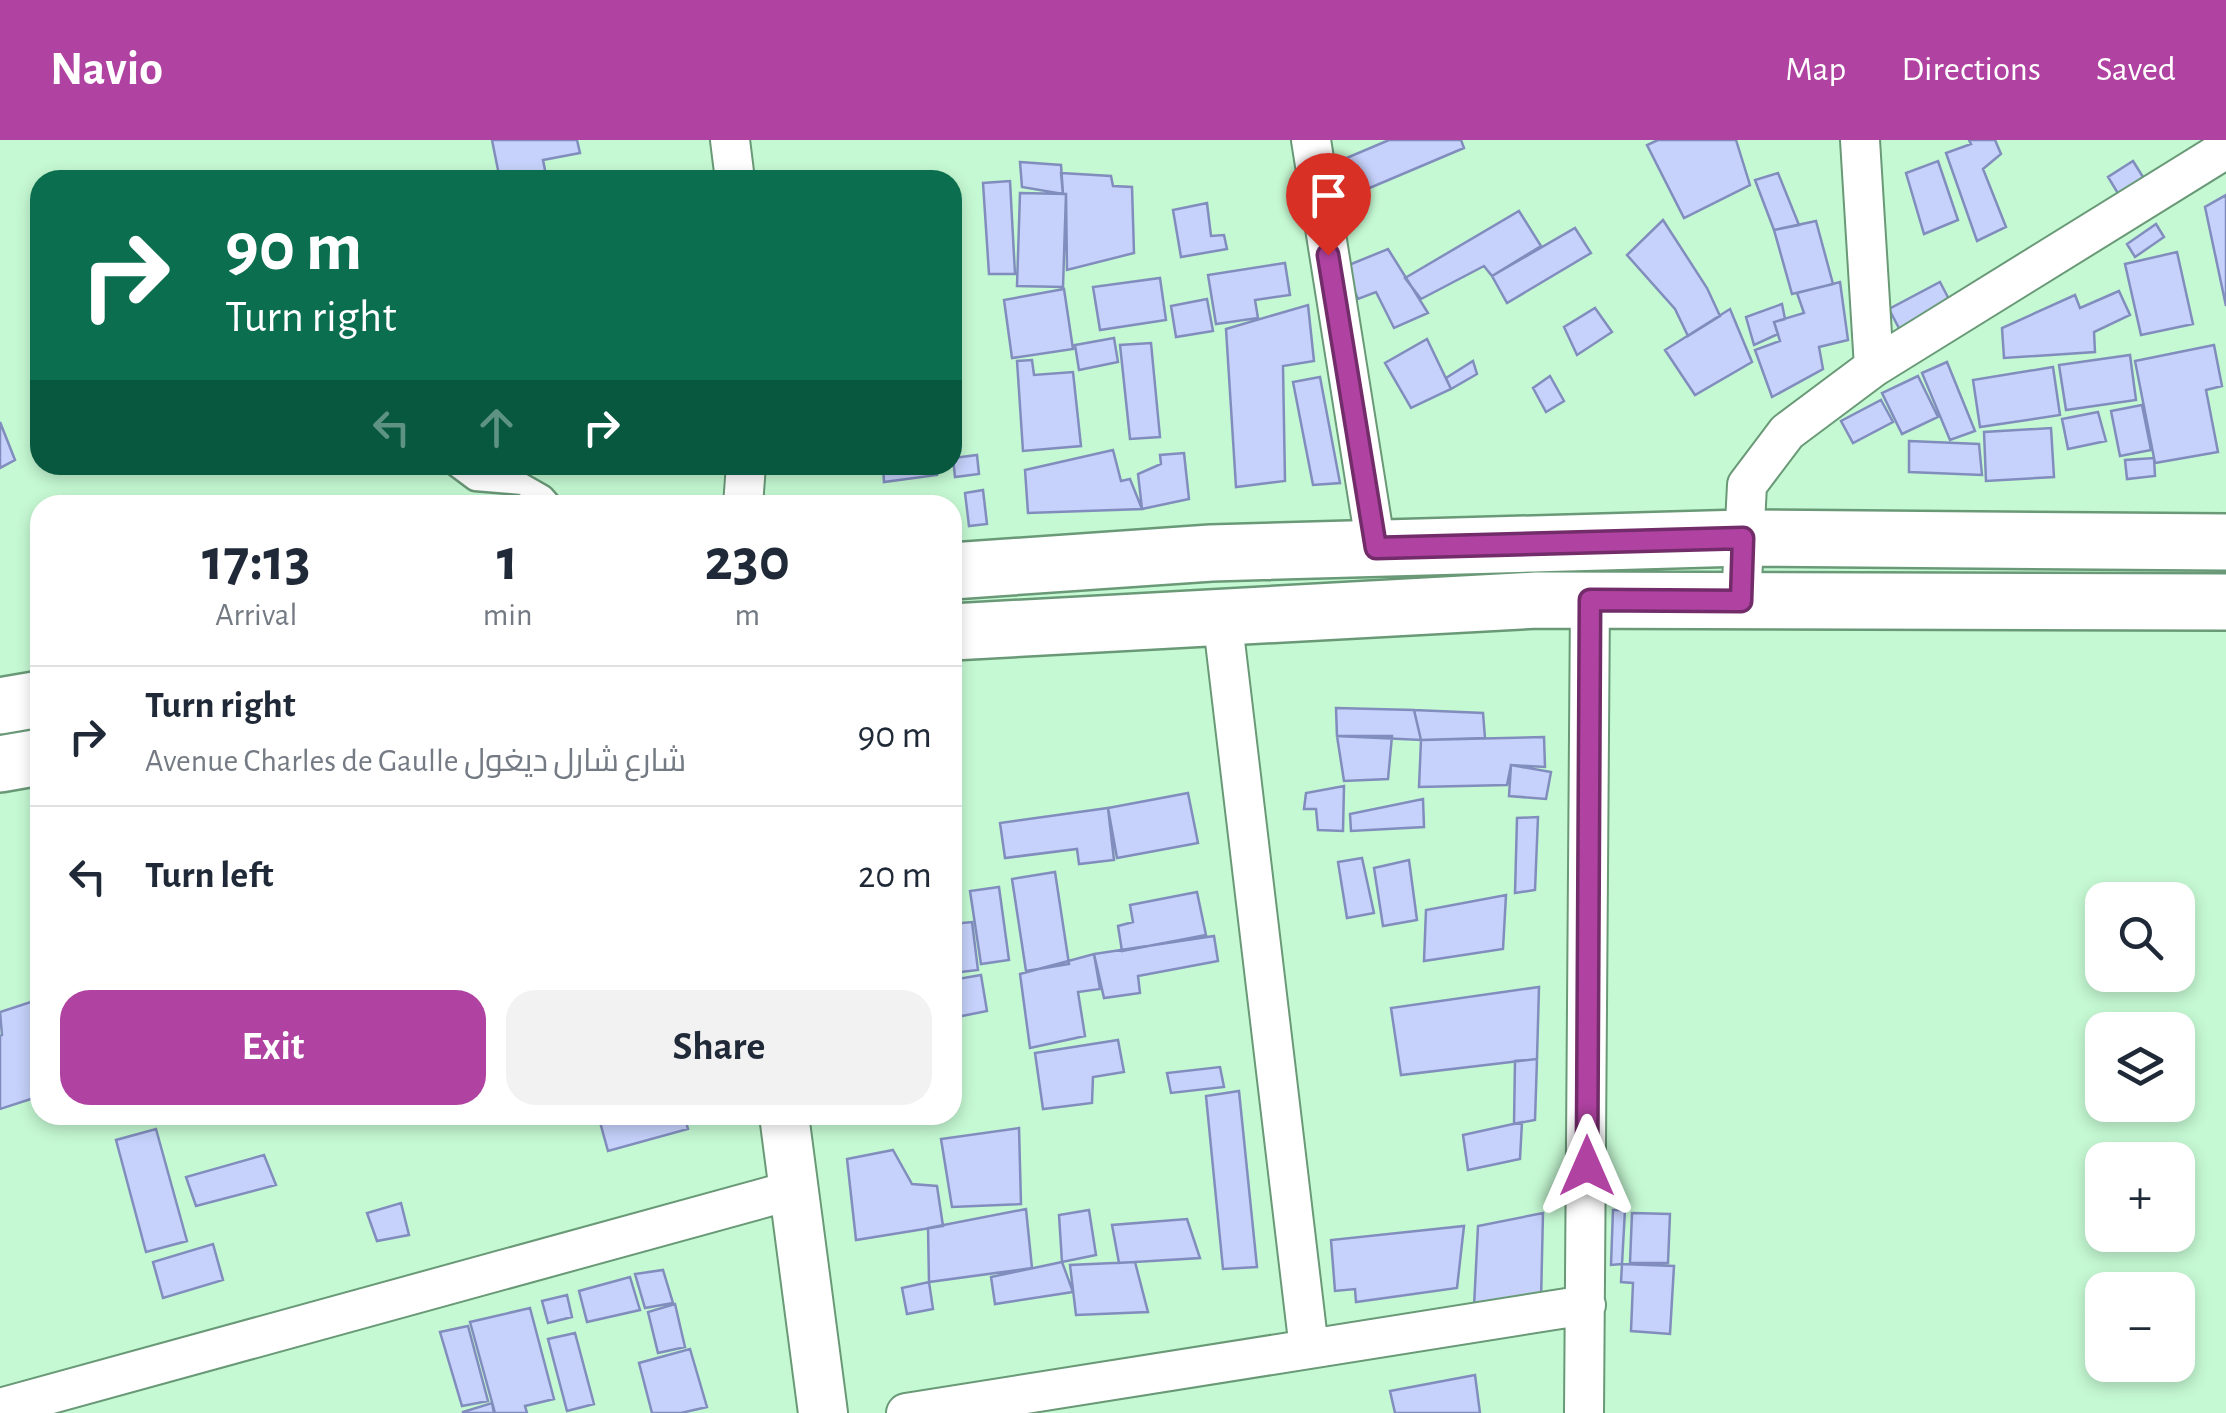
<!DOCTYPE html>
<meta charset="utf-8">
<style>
body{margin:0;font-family:"Alegreya Sans",Cairo,sans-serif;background:#f2f2f3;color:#1f2937;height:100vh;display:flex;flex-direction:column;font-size:38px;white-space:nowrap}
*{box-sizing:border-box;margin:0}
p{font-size:32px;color:#747a83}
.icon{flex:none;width:55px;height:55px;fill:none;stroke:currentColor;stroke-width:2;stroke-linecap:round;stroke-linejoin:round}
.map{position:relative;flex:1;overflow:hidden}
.drawer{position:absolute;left:30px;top:355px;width:932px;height:630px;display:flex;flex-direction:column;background:#fff;border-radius:30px;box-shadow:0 5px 15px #0003}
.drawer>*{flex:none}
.top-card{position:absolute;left:30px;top:30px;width:932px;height:305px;border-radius:30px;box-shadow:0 5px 15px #0003;background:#0b6e4f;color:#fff;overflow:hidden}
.buttons{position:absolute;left:2085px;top:742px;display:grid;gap:20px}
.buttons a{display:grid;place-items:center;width:110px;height:110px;border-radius:20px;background:#fff;box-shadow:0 5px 15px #0003;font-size:50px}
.pin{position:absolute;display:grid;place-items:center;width:85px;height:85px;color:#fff;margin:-102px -42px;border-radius:50% 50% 50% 0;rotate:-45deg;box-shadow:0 0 10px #0007}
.pin .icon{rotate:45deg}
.me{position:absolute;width:110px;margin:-55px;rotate:0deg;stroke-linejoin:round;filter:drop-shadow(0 0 8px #0008)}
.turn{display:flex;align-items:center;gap:35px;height:210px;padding:0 30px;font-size:45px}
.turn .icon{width:130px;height:130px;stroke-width:2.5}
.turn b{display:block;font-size:70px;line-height:85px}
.lanes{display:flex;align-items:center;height:95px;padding:0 30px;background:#0003;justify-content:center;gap:50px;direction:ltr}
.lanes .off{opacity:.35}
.eta{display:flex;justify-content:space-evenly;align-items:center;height:170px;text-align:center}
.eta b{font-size:60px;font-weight:600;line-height:70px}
.action{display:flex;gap:20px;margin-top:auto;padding:20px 30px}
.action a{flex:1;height:115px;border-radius:30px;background:#b043a2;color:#fff;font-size:40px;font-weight:600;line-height:115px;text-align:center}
.action a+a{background:#f2f2f3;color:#1f2937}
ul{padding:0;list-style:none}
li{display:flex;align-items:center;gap:30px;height:140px;padding:0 30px;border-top:2px solid #e0e1e3}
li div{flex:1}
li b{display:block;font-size:38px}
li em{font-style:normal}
header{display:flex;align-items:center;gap:60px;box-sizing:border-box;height:140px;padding:0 50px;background:#b043a2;color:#fff}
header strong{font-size:48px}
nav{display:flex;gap:55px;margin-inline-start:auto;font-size:35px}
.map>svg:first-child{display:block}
</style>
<header>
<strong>Navio</strong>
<nav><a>Map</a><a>Directions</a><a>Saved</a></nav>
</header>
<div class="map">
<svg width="2226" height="1273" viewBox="0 0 2226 1273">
<rect width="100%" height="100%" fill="#c5f9d3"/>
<path fill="#c6d2fb" stroke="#818dbd" stroke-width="2.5" d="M 492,0 L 577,0 L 580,13 L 543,20 L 547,40 L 500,40 Z
M 1389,0 L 1461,0 L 1464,8 L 1346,58 L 1337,22 Z
M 1658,0 L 1736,0 L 1750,45 L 1684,78 L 1647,5 Z
M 1969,0 L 1995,0 L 2001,14 L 1983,29 L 2006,87 L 1977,101 L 1946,13 L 1971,4 Z
M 1938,21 L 1958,80 L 1924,94 L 1906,33 Z
M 2133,21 L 2148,45 L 2122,60 L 2108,37 Z
M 1020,22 L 1061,25 L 1063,54 L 1022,47 Z
M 1061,33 L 1111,36 L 1113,46 L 1132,47 L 1134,113 L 1067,130 L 1066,54 L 1063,54 Z
M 1778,33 L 1799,85 L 1774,90 L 1755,40 Z
M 1010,41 L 1015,134 L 989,134 L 983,43 Z
M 1020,53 L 1066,54 L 1063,147 L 1017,146 Z
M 2226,55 L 2226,166 L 2205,67 Z
M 1207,63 L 1211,96 L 1224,95 L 1227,109 L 1181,117 L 1173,70 Z
M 1519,71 L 1541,106 L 1492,136 L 1484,126 L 1421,159 L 1405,138 Z
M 1663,80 L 1707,148 L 1720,176 L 1688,196 L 1675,169 L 1627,115 Z
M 1816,81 L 1833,144 L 1792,154 L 1774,90 Z
M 2156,84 L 2164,97 L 2135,117 L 2127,104 Z
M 1575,88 L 1591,113 L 1507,163 L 1492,136 Z
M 1388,109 L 1428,173 L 1394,188 L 1376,152 L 1358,159 L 1344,127 Z
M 2177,112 L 2193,184 L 2141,195 L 2125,124 Z
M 1285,123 L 1290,155 L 1255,160 L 1258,178 L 1216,184 L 1208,135 Z
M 1160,138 L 1166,180 L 1100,190 L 1093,147 Z
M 1840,142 L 1848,200 L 1819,207 L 1823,229 L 1772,257 L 1755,210 L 1780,201 L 1774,182 L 1804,173 L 1797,153 Z
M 1940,142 L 1953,167 L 1902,194 L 1889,169 Z
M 1064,149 L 1073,209 L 1012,218 L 1004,160 Z
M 2119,151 L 2130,175 L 2094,192 L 2095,212 L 2004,218 L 2002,188 L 2075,155 L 2080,168 Z
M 1207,159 L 1213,191 L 1176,197 L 1171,166 Z
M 1782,164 L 1785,179 L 1774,182 L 1778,194 L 1754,205 L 1746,177 Z
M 1308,165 L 1314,221 L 1283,226 L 1285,341 L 1236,347 L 1226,189 Z
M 1595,168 L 1612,192 L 1577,215 L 1564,187 Z
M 1730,169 L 1752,222 L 1695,255 L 1665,210 Z
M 1114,198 L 1118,222 L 1079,230 L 1075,205 Z
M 1427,199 L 1451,249 L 1411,268 L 1385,223 Z
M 1151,203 L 1160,297 L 1130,299 L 1120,205 Z
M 2214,205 L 2222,246 L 2206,250 L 2218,312 L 2155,323 L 2135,221 Z
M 2130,215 L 2136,260 L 2066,270 L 2059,225 Z
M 1032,220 L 1034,235 L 1073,232 L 1081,306 L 1023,311 L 1017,221 Z
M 1473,221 L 1477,234 L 1451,249 L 1446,238 Z
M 1947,222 L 1975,291 L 1950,300 L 1922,233 Z
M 2053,227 L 2060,275 L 1980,287 L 1973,240 Z
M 1550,236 L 1564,261 L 1546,272 L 1533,248 Z
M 1918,236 L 1938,277 L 1902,294 L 1882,253 Z
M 1320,237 L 1340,343 L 1313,345 L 1293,242 Z
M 1881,260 L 1893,282 L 1853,303 L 1841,281 Z
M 2142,265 L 2151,310 L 2120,316 L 2111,271 Z
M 2098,272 L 2106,301 L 2068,309 L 2062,279 Z
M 0,282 L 15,320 L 0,328 Z
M 2051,288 L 2054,337 L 1986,341 L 1984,292 Z
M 1909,301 L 1979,304 L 1982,335 L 1909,332 Z
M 1113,310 L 1121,341 L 1130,339 L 1142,369 L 1028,373 L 1025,330 Z
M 1184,313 L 1189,359 L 1142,369 L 1138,334 L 1161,324 L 1160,315 Z
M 977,315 L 979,334 L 955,337 L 953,318 Z
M 2154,318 L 2155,336 L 2127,339 L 2125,320 Z
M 883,325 L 936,325 L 937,335 L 884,342 Z
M 983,350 L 987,384 L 969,386 L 965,353 Z
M 1336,568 L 1414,570 L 1421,600 L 1337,596 Z
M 1414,570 L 1483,573 L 1485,598 L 1421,600 Z
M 1337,596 L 1392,596 L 1388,639 L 1344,641 Z
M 1544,597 L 1545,627 L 1511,625 L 1507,645 L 1419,647 L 1421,600 Z
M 1511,625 L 1551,632 L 1546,659 L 1509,656 Z
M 1344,646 L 1343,691 L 1318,690 L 1316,669 L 1304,669 L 1306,653 Z
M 1188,653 L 1198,703 L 1117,718 L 1108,668 Z
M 1423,659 L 1424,687 L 1351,691 L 1350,674 Z
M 1108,668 L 1114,720 L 1079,724 L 1077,709 L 1005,718 L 1000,683 Z
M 1538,677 L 1535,750 L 1515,753 L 1517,678 Z
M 1362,718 L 1374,773 L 1347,778 L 1338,722 Z
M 1409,720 L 1417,780 L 1383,786 L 1374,728 Z
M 1055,732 L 1069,824 L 1026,831 L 1012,739 Z
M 999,747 L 1009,820 L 981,824 L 970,751 Z
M 1197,752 L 1206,795 L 1122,811 L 1118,786 L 1133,782 L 1130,765 Z
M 1506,755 L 1503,809 L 1424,821 L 1426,770 Z
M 972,782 L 978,830 L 952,833 L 952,784 Z
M 1214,796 L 1218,821 L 1138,836 L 1140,853 L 1104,858 L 1094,814 Z
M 1094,814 L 1100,849 L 1078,852 L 1085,896 L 1030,908 L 1020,834 Z
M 981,835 L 987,871 L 957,877 L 955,869 L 952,870 L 952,840 Z
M 1539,847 L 1537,919 L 1401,935 L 1391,868 Z
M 40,859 L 40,956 L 0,969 L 0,896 L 2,895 L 0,872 Z
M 1118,900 L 1124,932 L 1093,937 L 1092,963 L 1043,969 L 1035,913 Z
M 1537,919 L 1535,980 L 1514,984 L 1515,921 Z
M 1220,927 L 1224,947 L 1171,953 L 1167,933 Z
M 1239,951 L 1257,1127 L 1223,1129 L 1206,956 Z
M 598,975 L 684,975 L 688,989 L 608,1011 Z
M 1522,982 L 1520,1019 L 1468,1030 L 1463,995 Z
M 1019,988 L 1021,1064 L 952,1067 L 941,999 Z
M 156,989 L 187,1101 L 146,1112 L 116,1000 Z
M 893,1010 L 912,1044 L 937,1046 L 943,1086 L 856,1100 L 847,1019 Z
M 264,1015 L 276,1045 L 196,1066 L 186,1037 Z
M 401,1063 L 409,1095 L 377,1101 L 367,1073 Z
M 1026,1069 L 1032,1128 L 929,1142 L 928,1088 Z
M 1089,1070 L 1096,1115 L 1062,1122 L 1059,1075 Z
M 1613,1070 L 1625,1070 L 1622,1124 L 1611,1125 Z
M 1543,1073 L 1541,1161 L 1474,1167 L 1478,1086 Z
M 1632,1073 L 1670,1074 L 1668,1123 L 1630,1123 Z
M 1187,1079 L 1200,1118 L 1119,1123 L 1112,1085 Z
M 1464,1086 L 1457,1148 L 1356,1162 L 1355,1149 L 1335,1151 L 1331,1100 Z
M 213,1104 L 223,1140 L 163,1158 L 153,1122 Z
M 1062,1122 L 1073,1152 L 995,1164 L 991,1137 Z
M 1135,1122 L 1148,1172 L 1076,1175 L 1070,1125 Z
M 1622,1124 L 1674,1126 L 1670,1194 L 1631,1191 L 1633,1143 L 1621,1142 Z
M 663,1130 L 673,1163 L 645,1168 L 635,1134 Z
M 630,1137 L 640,1170 L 587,1182 L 579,1151 Z
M 929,1142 L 933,1169 L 907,1174 L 902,1148 Z
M 567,1155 L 572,1177 L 548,1183 L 542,1161 Z
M 675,1164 L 685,1207 L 658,1213 L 648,1172 Z
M 530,1168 L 554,1259 L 525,1266 L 527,1273 L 495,1273 L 470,1182 Z
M 468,1186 L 488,1261 L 462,1266 L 440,1192 Z
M 575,1193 L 594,1264 L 567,1271 L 548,1199 Z
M 690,1209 L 707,1267 L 681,1273 L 652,1273 L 639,1223 Z
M 1475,1235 L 1480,1273 L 1395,1273 L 1390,1251 Z
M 492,1263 L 494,1273 L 463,1273 L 463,1272 Z"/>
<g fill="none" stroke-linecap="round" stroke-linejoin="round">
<g stroke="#699977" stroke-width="25">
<path id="service" d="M 455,325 L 475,340 L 522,344 L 543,356 L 551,365"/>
</g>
<g stroke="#699977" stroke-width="42">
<path id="minor" d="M 730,0 L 735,40
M 1311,0 L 1376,408
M 1860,0 L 1874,227
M 743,365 L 746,325
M 1741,461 L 1747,345 L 1787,292 L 1874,227 L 2226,9
M 1222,476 L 1309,1209
M 0,1268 L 793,1050
M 906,1273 L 1586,1165
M 1584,1273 L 1590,460"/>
</g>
<g stroke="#699977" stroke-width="52">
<path id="tertiary" d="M 784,975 L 823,1273"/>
</g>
<g stroke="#699977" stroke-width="60">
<path id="primary" d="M 952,431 L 1211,413 L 1743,398 L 2226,402
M 952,492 L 1537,460 L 2226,462
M 0,566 L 40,559
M 0,624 L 40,617"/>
</g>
<use href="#service" stroke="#fff" stroke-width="20"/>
<use href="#minor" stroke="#fff" stroke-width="38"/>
<use href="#tertiary" stroke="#fff" stroke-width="48"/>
<use href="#primary" stroke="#fff" stroke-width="55"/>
</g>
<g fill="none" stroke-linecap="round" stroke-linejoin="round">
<g stroke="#722c69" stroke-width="25">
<path id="route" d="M 1328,115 L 1376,408 L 1743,398 L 1741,461 L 1590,460 L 1587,1026"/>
</g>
<use href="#route" stroke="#b043a2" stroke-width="18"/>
</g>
</svg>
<div class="buttons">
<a><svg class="icon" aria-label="search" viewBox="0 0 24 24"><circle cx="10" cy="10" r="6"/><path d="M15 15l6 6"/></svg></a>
<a><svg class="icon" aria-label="layers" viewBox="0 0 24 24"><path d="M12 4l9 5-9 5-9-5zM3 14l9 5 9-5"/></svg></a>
<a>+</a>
<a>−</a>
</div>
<div class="pin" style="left:1328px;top:115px;background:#d93025"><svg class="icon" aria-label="arrive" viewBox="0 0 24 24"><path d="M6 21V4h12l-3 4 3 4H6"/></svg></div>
<svg class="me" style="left:1587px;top:1026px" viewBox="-20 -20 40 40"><path d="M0-17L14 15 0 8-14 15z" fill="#b043a2" stroke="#fff" stroke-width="4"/></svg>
<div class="top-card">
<div class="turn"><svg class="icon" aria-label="right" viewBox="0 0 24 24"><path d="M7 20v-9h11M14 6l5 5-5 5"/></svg><div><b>90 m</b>Turn right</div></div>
<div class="lanes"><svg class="icon off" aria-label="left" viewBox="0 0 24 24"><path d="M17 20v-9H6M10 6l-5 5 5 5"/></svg><svg class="icon off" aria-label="ahead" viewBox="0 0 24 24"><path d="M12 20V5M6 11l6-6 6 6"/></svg><svg class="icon" aria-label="right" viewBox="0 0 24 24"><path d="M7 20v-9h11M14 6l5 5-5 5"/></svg></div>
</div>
<section class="drawer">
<div class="eta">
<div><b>17:13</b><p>Arrival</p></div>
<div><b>1</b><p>min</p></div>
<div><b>230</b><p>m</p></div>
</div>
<ul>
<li><svg class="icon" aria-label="right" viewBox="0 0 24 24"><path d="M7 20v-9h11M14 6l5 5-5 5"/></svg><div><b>Turn right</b><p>Avenue Charles de Gaulle شارع شارل ديغول</p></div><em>90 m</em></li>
<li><svg class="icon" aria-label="left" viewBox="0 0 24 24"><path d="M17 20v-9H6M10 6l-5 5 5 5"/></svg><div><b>Turn left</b></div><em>20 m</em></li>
</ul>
<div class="action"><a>Exit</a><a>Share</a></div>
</section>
</div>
